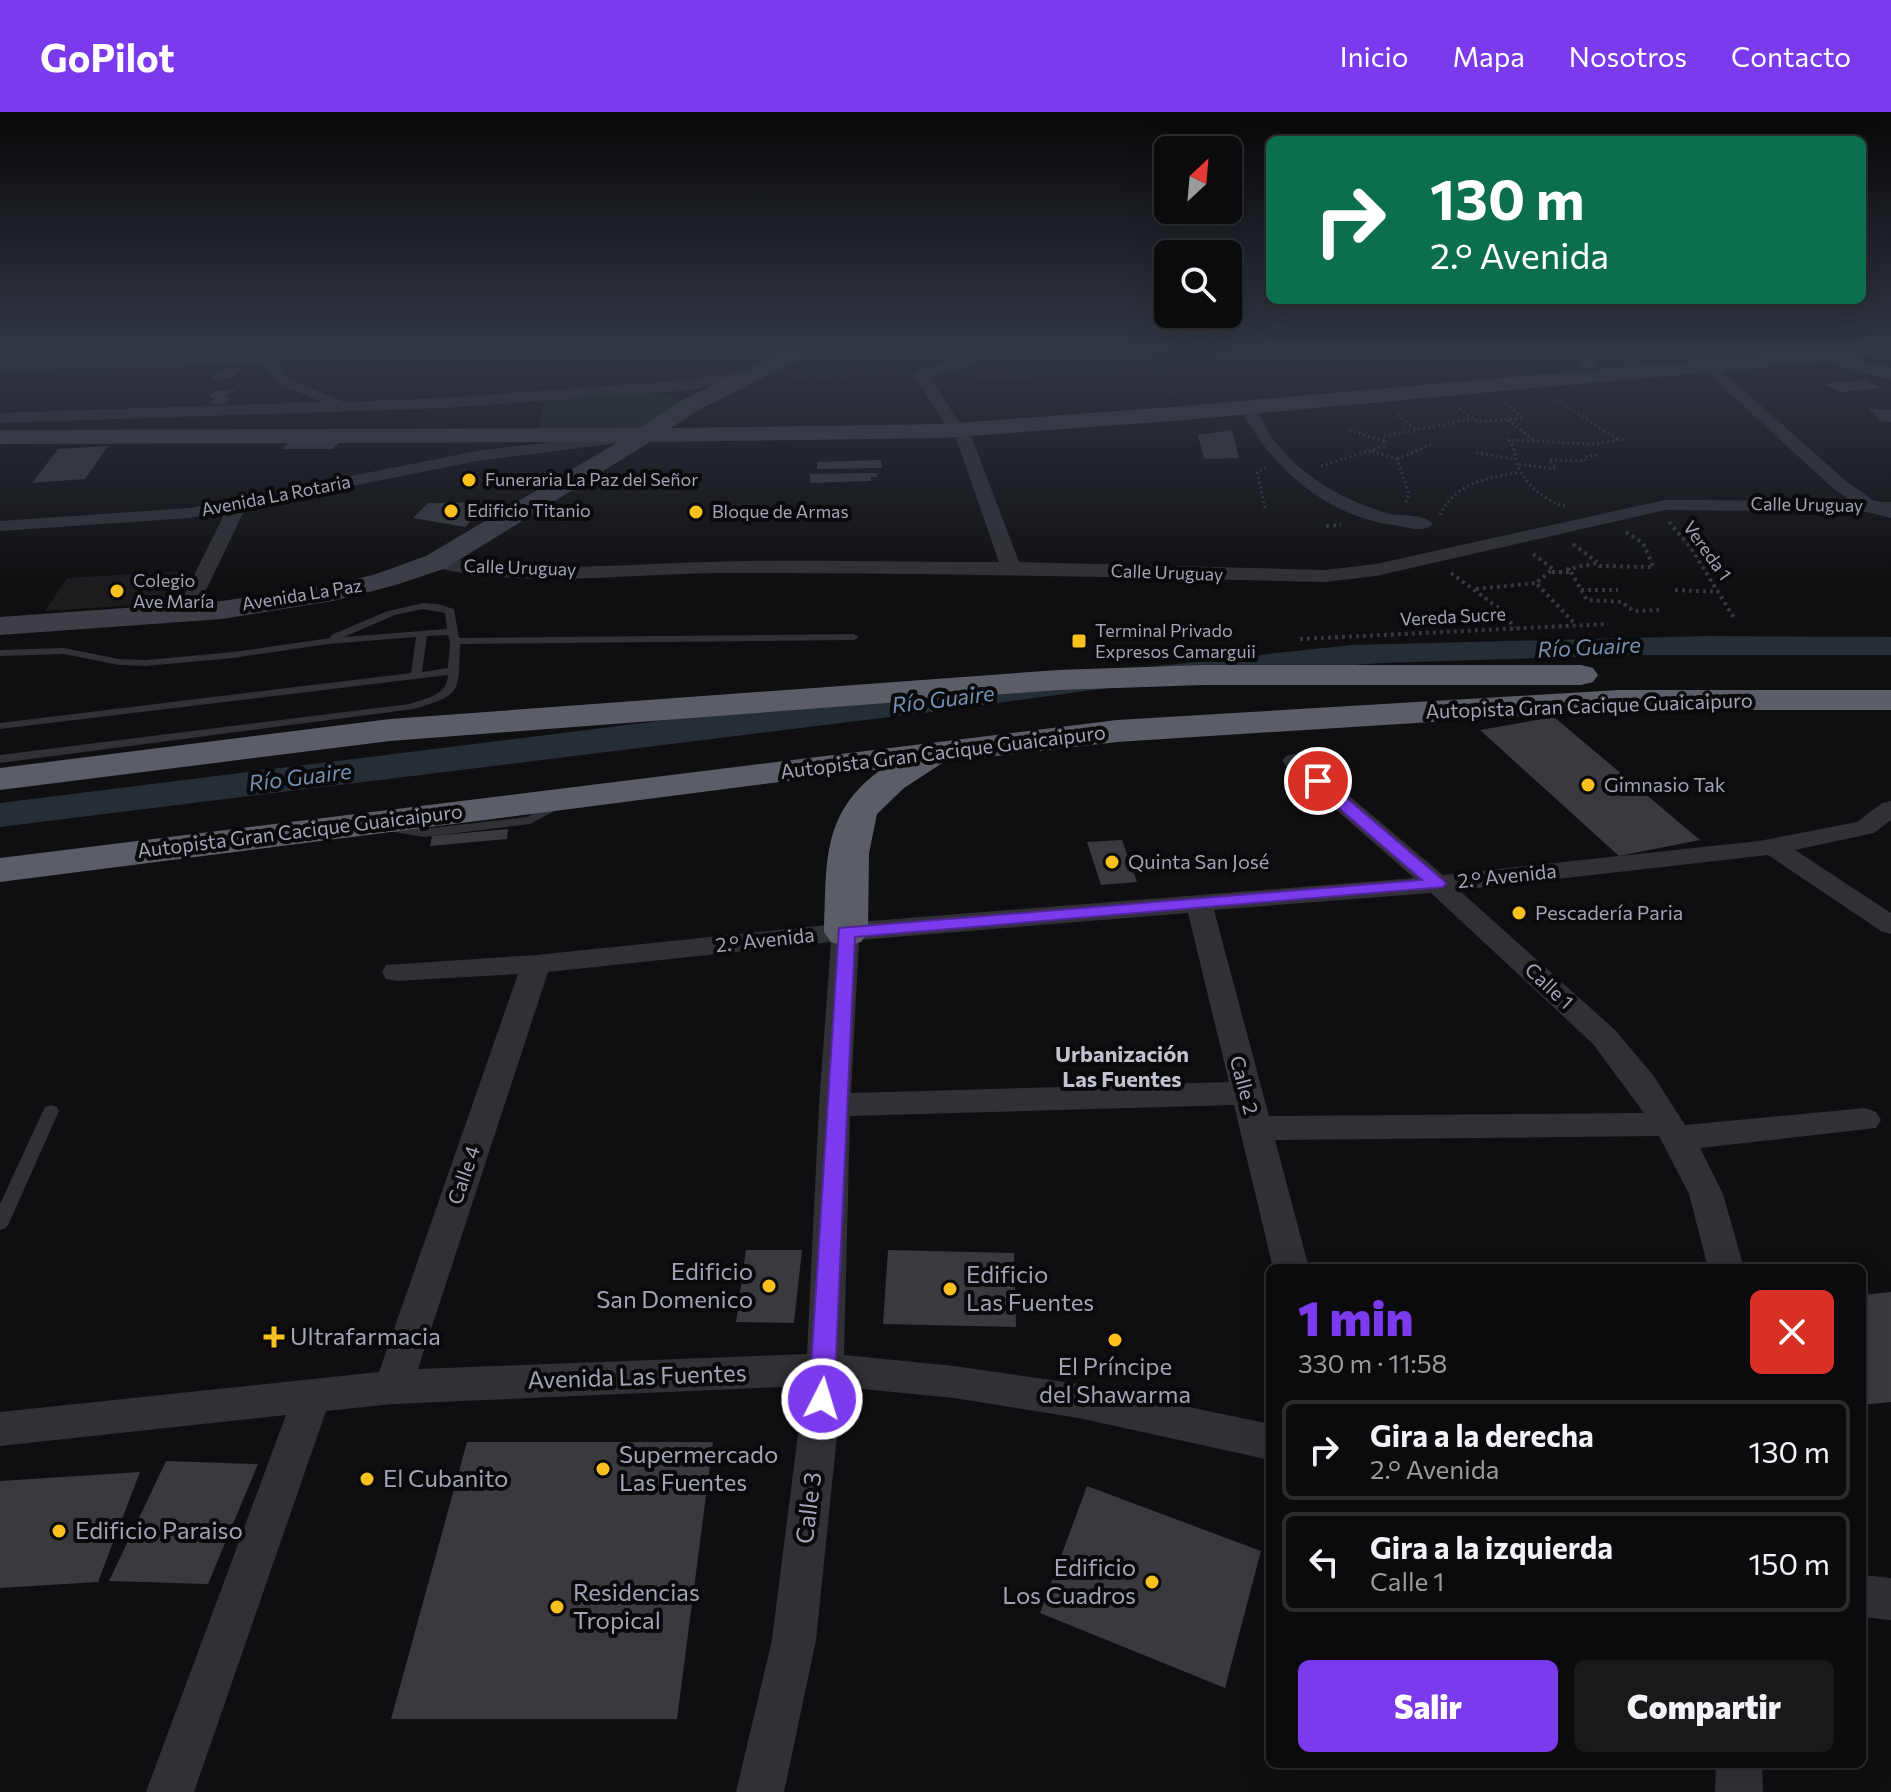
<!DOCTYPE html>
<html lang="es">
<meta charset="utf-8">
<style>
body{margin:0;font-family:Commissioner,sans-serif;background:#19191b;color:#f1f3f6;height:100vh;display:flex;flex-direction:column;font-size:30px;white-space:nowrap}
*{box-sizing:border-box;margin:0}
p{font-size:26px;color:#9a9b9d}
.icon{flex:none;width:44px;height:44px;fill:none;stroke:currentColor;stroke-width:2;stroke-linecap:round;stroke-linejoin:round}
.map{position:relative;flex:1;overflow:hidden}
.drawer{position:absolute;left:1266px;top:1152px;width:600px;height:504px;display:flex;flex-direction:column;background:#0b0b0d;border-radius:12px;box-shadow:0 8px 32px #0002,0 0 0 2px #2b2b2e}
.drawer>*{flex:none}
.banner{position:absolute;left:1266px;top:24px;width:600px;height:168px;border-radius:12px;box-shadow:0 8px 32px #0002,0 0 0 2px #2b2b2e;background:#0b6e4f;color:#fff;overflow:hidden}
.needle{width:52px;rotate:26deg}
.fabs{position:absolute;left:1154px;top:24px;display:grid;gap:16px}
.fabs a{display:grid;place-items:center;width:88px;height:88px;border-radius:12px;background:#0b0b0d;box-shadow:0 8px 32px #0002,0 0 0 2px #2b2b2e;font-size:40px}
.pin{position:absolute;display:grid;place-items:center;width:68px;height:68px;color:#fff;margin:-34px;border:4px solid #fff;border-radius:50%;box-shadow:0 2px 8px #0007}
.me{position:absolute;width:88px;margin:-44px;rotate:5deg;stroke-linejoin:round;filter:drop-shadow(0 0 6px #0008)}
.turn{display:flex;align-items:center;gap:28px;height:168px;padding:0 32px;font-size:36px}
.turn .icon{width:104px;height:104px;stroke-width:2.5}
.turn b{display:block;font-size:56px;line-height:68px}
.round{display:grid;place-items:center;flex:none;width:84px;height:84px;border-radius:12px;background:#19191b}
.head{display:flex;align-items:center;justify-content:space-between;height:136px;padding:0 32px}
h1{font-size:48px;font-weight:800;line-height:60px;color:#7c3aed}
.button{display:flex;gap:16px;margin-top:auto;padding:16px 32px}
.button a{flex:1;height:92px;border-radius:12px;background:#7c3aed;color:#fff;font-size:32px;font-weight:800;line-height:92px;text-align:center}
.button a+a{background:#19191b;color:#f1f3f6}
ul{padding:0;list-style:none}
li{display:flex;align-items:center;gap:24px;height:100px;margin:0 16px 12px;padding:0 16px;border:4px solid #2b2b2e;border-radius:12px}
li div{flex:1}
li b{display:block;font-size:30px}
li em{font-style:normal}
header{display:flex;align-items:center;gap:48px;box-sizing:border-box;height:112px;padding:0 40px;background:#7c3aed;color:#fff}
header strong{font-size:38px}
nav{display:flex;gap:44px;margin-inline-start:auto;font-size:28px}
.map>svg:first-child{display:block}
</style>
<header>
<strong>GoPilot</strong>
<nav><a>Inicio</a><a>Mapa</a><a>Nosotros</a><a>Contacto</a></nav>
</header>
<div class="map">
<svg width="1891" height="1680" viewBox="0 0 1891 1680">
<rect width="100%" height="100%" fill="#0f0f11"/>
<path fill="#1c1b1e" d="M 184,459 L 168,491 L 45,499 L 67,466 Z"/>
<path fill="#1c241d" d="M 654,280 L 673,284 L 682,290 L 631,325 L 538,326 L 544,284 Z"/>
<path fill="#252d35" d="M 1708,524 L 1891,525 L 1891,543 L 1635,543 L 1384,551 L 1203,563 L 939,599 L 0,715 L 0,691 L 714,602 L 1352,533 Z"/>
<path fill="#39393f" d="M 1593,242 L 1598,245 L 1550,248 L 1546,245 Z
M 1580,246 L 1596,248 L 1592,258 L 1576,255 Z
M 241,256 L 233,266 L 211,267 L 219,257 Z
M 1864,268 L 1882,276 L 1841,280 L 1823,272 Z
M 238,278 L 229,282 L 225,285 L 232,285 L 225,292 L 208,292 L 216,285 L 209,285 L 215,279 Z
M 1869,297 L 1891,298 L 1891,310 L 1881,309 Z
M 1232,318 L 1239,346 L 1204,347 L 1198,323 Z
M 292,327 L 342,327 L 333,337 L 282,337 Z
M 108,334 L 85,367 L 32,371 L 58,337 Z
M 881,348 L 882,356 L 817,357 L 817,350 Z
M 877,361 L 877,365 L 871,365 L 871,369 L 810,371 L 810,362 Z
M 490,390 L 465,415 L 413,406 L 428,391 Z
M 1554,605 L 1700,728 L 1619,744 L 1480,618 Z
M 508,717 L 507,727 L 430,734 L 432,724 Z
M 1122,728 L 1137,770 L 1101,773 L 1087,730 Z
M 746,1138 L 802,1138 L 794,1211 L 736,1210 Z
M 888,1138 L 1014,1141 L 1016,1215 L 883,1212 Z
M 1891,1180 L 1891,1290 L 1862,1293 L 1862,1183 Z
M 467,1330 L 713,1330 L 677,1607 L 391,1607 Z
M 166,1349 L 258,1352 L 208,1472 L 109,1469 Z
M 140,1360 L 98,1470 L 0,1476 L 0,1369 Z
M 1087,1374 L 1261,1439 L 1225,1576 L 1040,1501 Z"/>
<g fill="none" stroke-linecap="round" stroke-linejoin="round">
<path stroke="#36383d" stroke-width="3" stroke-dasharray="2 3" stroke-linecap="butt" d="M 1157,255 L 1175,284
M 1158,257 L 1269,239
M 796,265 L 902,262
M 976,267 L 1121,259
M 1557,288 L 1619,328
M 1506,291 L 1522,306
M 1459,297 L 1478,310 L 1522,306
M 1398,303 L 1415,317
M 1508,308 L 1534,328
M 1349,318 L 1384,329
M 1372,339 L 1397,347 L 1409,382 L 1405,392
M 1476,341 L 1514,347
M 1397,347 L 1432,332
M 1519,352 L 1556,357 L 1549,348 L 1585,349 L 1584,345 L 1597,343
M 1321,354 L 1384,334 L 1385,324 L 1470,307
M 1565,394 C 1544,389 1525,372 1517,352 C 1514,342 1516,336 1509,328 L 1593,332 L 1626,327
M 1265,396 L 1257,360 L 1266,356
M 1440,403 C 1457,369 1486,367 1520,360"/>
<path stroke="#36383d" stroke-width="4" stroke-dasharray="3 4" stroke-linecap="butt" d="M 1669,410 L 1691,436 L 1734,506
M 1326,414 L 1341,413
M 1626,420 L 1643,431 L 1653,454
M 1573,432 L 1597,450
M 1533,442 L 1553,457 L 1536,471 L 1576,513
M 1552,460 L 1571,460 L 1568,457 L 1597,451 L 1600,454 L 1653,455
M 1571,460 L 1587,488 L 1622,490 L 1633,499 L 1659,498
M 1451,461 L 1504,500 L 1514,516
M 1476,477 L 1536,471
M 1581,478 L 1618,478
M 1675,478 L 1718,480
M 1300,527 L 1608,512"/>
<path fill="#303136" fill-rule="evenodd" d="M 90,239 L 98,239 L 91,245 L 85,245 L 85,241 Z
M 176,239 L 184,239 L 177,245 L 171,245 L 171,241 Z
M 423,491 L 437,492 L 454,497 L 459,526 L 854,522 L 859,525 L 854,528 L 460,532 C 458,582 463,582 414,597 L 0,651 L 0,643 L 409,592 C 426,586 447,584 448,563 L 0,617 L 0,611 L 411,561 L 416,525 L 328,532 L 233,546 L 146,554 L 119,553 L 64,542 L 0,544 L 0,538 L 64,536 L 119,547 L 146,548 L 233,540 L 330,526 L 331,523 L 388,499 ZM 423,497 L 445,501 L 447,517 L 344,525 L 395,503 ZM 448,523 L 450,529 L 448,556 L 422,560 L 427,524 Z
M 558,688 L 562,689 L 564,692 L 562,695 L 530,712 L 424,725 L 389,719 L 383,715 L 389,711 L 424,717 L 527,705 Z
M 51,993 L 57,995 L 59,999 L 9,1111 L 6,1116 L 0,1118 L 0,1092 L 43,999 L 45,995 Z"/>
<path fill="#303136" fill-rule="evenodd" d="M 980,239 L 998,239 L 963,256 L 929,264 L 964,318 L 956,323 L 950,321 L 913,261 Z
M 1141,239 L 1155,239 L 1155,240 L 1148,244 Z
M 1604,239 L 1620,239 L 1653,260 L 1651,263 L 1641,263 Z
M 268,245 L 273,246 L 289,267 L 344,290 L 443,286 L 691,268 L 758,256 L 765,260 L 758,264 L 691,278 L 443,296 L 0,311 L 0,301 L 323,290 L 279,273 L 263,253 L 0,258 L 0,250 Z
M 1717,258 L 1722,259 L 1847,370 L 1876,390 L 1891,390 L 1891,400 L 1665,398 L 1376,464 L 1325,470 C 1125,465 925,461 725,461 C 628,461 525,478 429,454 L 426,450 L 436,444 C 524,463 619,452 708,450 C 805,447 902,450 999,450 L 956,326 L 964,321 L 972,326 L 1019,450 L 1325,458 L 1376,452 L 1665,388 L 1852,389 L 1835,378 L 1712,265 L 1710,262 Z
M 1252,299 L 1258,301 C 1264,311 1269,323 1277,332 C 1305,367 1345,388 1386,401 C 1400,405 1423,401 1433,412 C 1424,421 1410,416 1399,414 C 1329,405 1279,363 1244,304 Z
M 636,320 L 644,325 L 642,328 L 477,349 L 246,395 L 195,501 L 185,507 L 175,501 L 226,399 L 190,406 L 0,419 L 0,409 L 190,396 L 477,339 Z
M 1294,642 L 1302,644 L 1443,763 L 1759,729 L 1857,710 L 1882,691 L 1891,689 L 1891,708 L 1874,721 L 1795,738 L 1891,801 L 1891,822 L 1881,819 L 1768,743 L 1459,778 L 1615,918 L 1653,963 L 1685,1013 L 1865,996 L 1876,1000 L 1881,1008 L 1876,1016 L 1700,1036 L 1723,1082 L 1744,1156 L 1708,1156 L 1689,1082 L 1659,1024 L 1275,1028 L 1309,1156 L 1273,1156 L 1234,993 L 850,1004 L 844,1243 L 954,1254 L 1079,1272 L 1270,1312 L 1270,1348 L 1079,1306 L 954,1286 L 842,1275 L 816,1528 L 784,1680 L 736,1680 L 772,1528 L 804,1274 L 393,1292 L 326,1299 L 194,1680 L 146,1680 L 286,1303 L 0,1334 L 0,1300 L 379,1260 L 518,862 L 396,869 L 386,867 L 382,860 L 386,853 L 536,843 L 846,811 L 1414,766 L 1286,654 L 1282,649 L 1286,644 ZM 1431,781 L 1593,932 L 1644,1001 L 1269,1004 L 1214,798 ZM 1188,801 L 1229,970 L 851,981 L 859,828 ZM 831,830 L 819,993 L 807,1242 L 418,1257 L 548,860 Z
M 1862,1463 L 1891,1466 L 1891,1508 L 1862,1505 Z
M 1716,1652 L 1762,1652 L 1763,1680 L 1715,1680 Z"/>
<path fill="#303136" fill-rule="evenodd" d="M 1871,388 L 1891,392 L 1891,406 L 1863,399 L 1860,394 Z"/>
<path fill="#3e3f46" fill-rule="evenodd" d="M 787,239 L 812,239 L 809,243 L 702,296 L 671,316 L 943,312 L 1185,294 L 1805,239 L 1878,239 L 1875,243 L 1853,247 L 1891,255 L 1891,267 L 1833,254 L 1831,249 L 1185,308 L 943,326 L 650,330 L 446,456 L 396,473 L 333,489 L 222,507 L 0,523 L 0,505 L 222,489 L 333,473 L 376,462 L 426,444 L 618,330 L 0,332 L 0,318 L 639,316 L 686,286 Z"/>
<path fill="#5c5e67" fill-rule="evenodd" d="M 1203,553 L 1581,553 L 1593,556 L 1598,563 L 1593,570 L 1581,573 L 1203,573 L 1058,578 L 390,629 L 0,678 L 0,656 L 390,607 L 1058,558 Z
M 1618,578 L 1891,578 L 1891,598 L 1618,598 L 1117,630 L 944,650 L 904,676 L 877,702 L 869,741 L 868,820 L 861,830 L 846,834 L 831,830 L 824,820 C 827,752 820,701 882,657 L 0,770 L 0,746 L 1117,608 Z"/>
</g>
<linearGradient id="sky" x2="0" y2="1"><stop stop-color="#080809"/><stop offset="0.5" stop-color="#313743"/><stop offset="1" stop-color="#313743" stop-opacity="0"/></linearGradient>
<rect width="1891" height="474" fill="url(#sky)"/>
<path fill="#7c3aed" stroke="#51269a" stroke-width="2" d="M 1318,665 L 1323,666 L 1443,768 L 1446,772 L 1443,775 L 855,825 L 834,1287 L 830,1295 L 822,1298 L 813,1295 L 809,1287 L 839,816 L 1422,768 L 1312,673 L 1312,666 Z"/>
<g fill="#fac11e" stroke="#0a0a0c" stroke-width="3">
<circle cx="469" cy="368" r="8"/>
<circle cx="451" cy="399" r="8"/>
<circle cx="696" cy="400" r="8"/>
<circle cx="117" cy="479" r="8"/>
<rect x="1071" y="521" width="16" height="16" rx="4"/>
<circle cx="1588" cy="673" r="8"/>
<circle cx="1112" cy="750" r="8"/>
<circle cx="1519" cy="801" r="8"/>
<circle cx="769" cy="1174" r="8"/>
<circle cx="950" cy="1177" r="8"/>
<path d="M270 1213h8v8h8v8h-8v8h-8v-8h-8v-8h8z"/>
<circle cx="1115" cy="1228" r="8"/>
<circle cx="603" cy="1357" r="8"/>
<circle cx="367" cy="1367" r="8"/>
<circle cx="59" cy="1419" r="8"/>
<circle cx="1152" cy="1470" r="8"/>
<circle cx="557" cy="1495" r="8"/>
</g>
<g text-anchor="middle" stroke-width="8" stroke-linejoin="round" paint-order="stroke">
<g font-size="18" fill="#a0a4b3" stroke="#0a0a0c" text-anchor="start">
<text x="485" y="374">Funeraria La Paz del Señor</text>
<text x="467" y="405">Edificio Titanio</text>
<text x="712" y="406">Bloque de Armas</text>
<text x="133" y="475">Colegio<tspan x="133" dy="21">Ave María</tspan></text>
<text x="1095" y="525">Terminal Privado<tspan x="1095" dy="21">Expresos Camarguii</tspan></text>
</g>
<g font-size="18" fill="#a0a4b3" stroke="#0a0a0c">
<text transform="translate(276 384) rotate(-11)" y="6">Avenida La Rotaria</text>
<text transform="translate(1807 393) rotate(1)" y="6">Calle Uruguay</text>
<text transform="translate(1707 439) rotate(54)" y="6">Vereda 1</text>
<text transform="translate(520 456) rotate(2)" y="6">Calle Uruguay</text>
<text transform="translate(1167 461) rotate(2)" y="6">Calle Uruguay</text>
<text transform="translate(302 483) rotate(-9)" y="6">Avenida La Paz</text>
<text transform="translate(1453 505) rotate(-3)" y="6">Vereda Sucre</text>
</g>
<g font-size="20" fill="#a0a4b3" stroke="#0a0a0c">
<text transform="translate(1589 594) rotate(-2)" y="7">Autopista Gran Cacique Guaicaipuro</text>
<text transform="translate(943 640) rotate(-7)" y="7">Autopista Gran Cacique Guaicaipuro</text>
<text transform="translate(300 719) rotate(-7)" y="7">Autopista Gran Cacique Guaicaipuro</text>
<text transform="translate(1507 764) rotate(-6)" y="7">2.° Avenida</text>
<text transform="translate(765 828) rotate(-6)" y="7">2.° Avenida</text>
<text transform="translate(1549 874) rotate(43)" y="7">Calle 1</text>
<text transform="translate(1244 973) rotate(75)" y="7">Calle 2</text>
<text transform="translate(464 1063) rotate(-71)" y="7">Calle 4</text>
</g>
<g font-size="20" fill="#a0a4b3" stroke="#0a0a0c" text-anchor="start">
<text x="1604" y="680">Gimnasio Tak</text>
<text x="1128" y="757">Quinta San José</text>
<text x="1535" y="808">Pescadería Paria</text>
</g>
<g font-size="22" font-style="italic" fill="#748fb0" stroke="#0a0a0c">
<text transform="translate(1589 535) rotate(-3)" y="8">Río Guaire</text>
<text transform="translate(943 587) rotate(-7)" y="8">Río Guaire</text>
<text transform="translate(300 665) rotate(-7)" y="8">Río Guaire</text>
</g>
<g font-size="22" font-weight="bold" fill="#c1c3ce" stroke="#0a0a0c">
<text x="1122" y="950">Urbanización<tspan x="1122" dy="25">Las Fuentes</tspan></text>
</g>
<g font-size="24" fill="#a0a4b3" stroke="#0a0a0c" text-anchor="start">
<text x="753" y="1168" text-anchor="end">Edificio<tspan x="753" dy="28">San Domenico</tspan></text>
<text x="966" y="1171">Edificio<tspan x="966" dy="28">Las Fuentes</tspan></text>
<text x="290" y="1233">Ultrafarmacia</text>
<text x="1115" y="1263" text-anchor="middle">El Príncipe<tspan x="1115" dy="28">del Shawarma</tspan></text>
<text x="619" y="1351">Supermercado<tspan x="619" dy="28">Las Fuentes</tspan></text>
<text x="383" y="1375">El Cubanito</text>
<text x="75" y="1427">Edificio Paraiso</text>
<text x="1136" y="1464" text-anchor="end">Edificio<tspan x="1136" dy="28">Los Cuadros</tspan></text>
<text x="573" y="1489">Residencias<tspan x="573" dy="28">Tropical</tspan></text>
</g>
<g font-size="24" fill="#a0a4b3" stroke="#0a0a0c">
<text transform="translate(637 1265) rotate(-2)" y="8">Avenida Las Fuentes</text>
<text transform="translate(809 1396) rotate(-83)" y="8">Calle 3</text>
</g>
</g>
</svg>
<div class="fabs">
<a><svg class="needle" viewBox="-14 -14 28 28"><path d="M0-13l5 13h-10z" fill="#e53935"/><path d="M0 13l5-13h-10z" fill="#9a9b9d"/></svg></a>
<a><svg class="icon" aria-label="search" viewBox="0 0 24 24"><circle cx="10" cy="10" r="6"/><path d="M15 15l6 6"/></svg></a>
</div>
<div class="pin" style="left:1318px;top:669px;background:#d93025"><svg class="icon" aria-label="arrive" viewBox="0 0 24 24"><path d="M6 21V4h12l-3 4 3 4H6"/></svg></div>
<svg class="me" style="left:822px;top:1287px" viewBox="-20 -20 40 40"><circle r="17" fill="#7c3aed" stroke="#fff" stroke-width="3"/><path d="M0-11L8 9 0 5-8 9z" fill="#fff"/></svg>
<div class="banner">
<div class="turn"><svg class="icon" aria-label="right" viewBox="0 0 24 24"><path d="M7 20v-9h11M14 6l5 5-5 5"/></svg><div><b>130 m</b>2.° Avenida</div></div>
</div>
<section class="drawer">
<div class="head"><div><h1>1 min</h1><p>330 m · 11:58</p></div><a class="round" style="background:#d93025;color:#fff"><svg class="icon" aria-label="close" viewBox="0 0 24 24"><path d="M6 6l12 12M18 6L6 18"/></svg></a></div>
<ul>
<li><svg class="icon" aria-label="right" viewBox="0 0 24 24"><path d="M7 20v-9h11M14 6l5 5-5 5"/></svg><div><b>Gira a la derecha</b><p>2.° Avenida</p></div><em>130 m</em></li>
<li><svg class="icon" aria-label="left" viewBox="0 0 24 24"><path d="M17 20v-9H6M10 6l-5 5 5 5"/></svg><div><b>Gira a la izquierda</b><p>Calle 1</p></div><em>150 m</em></li>
</ul>
<div class="button"><a>Salir</a><a>Compartir</a></div>
</section>
</div>
